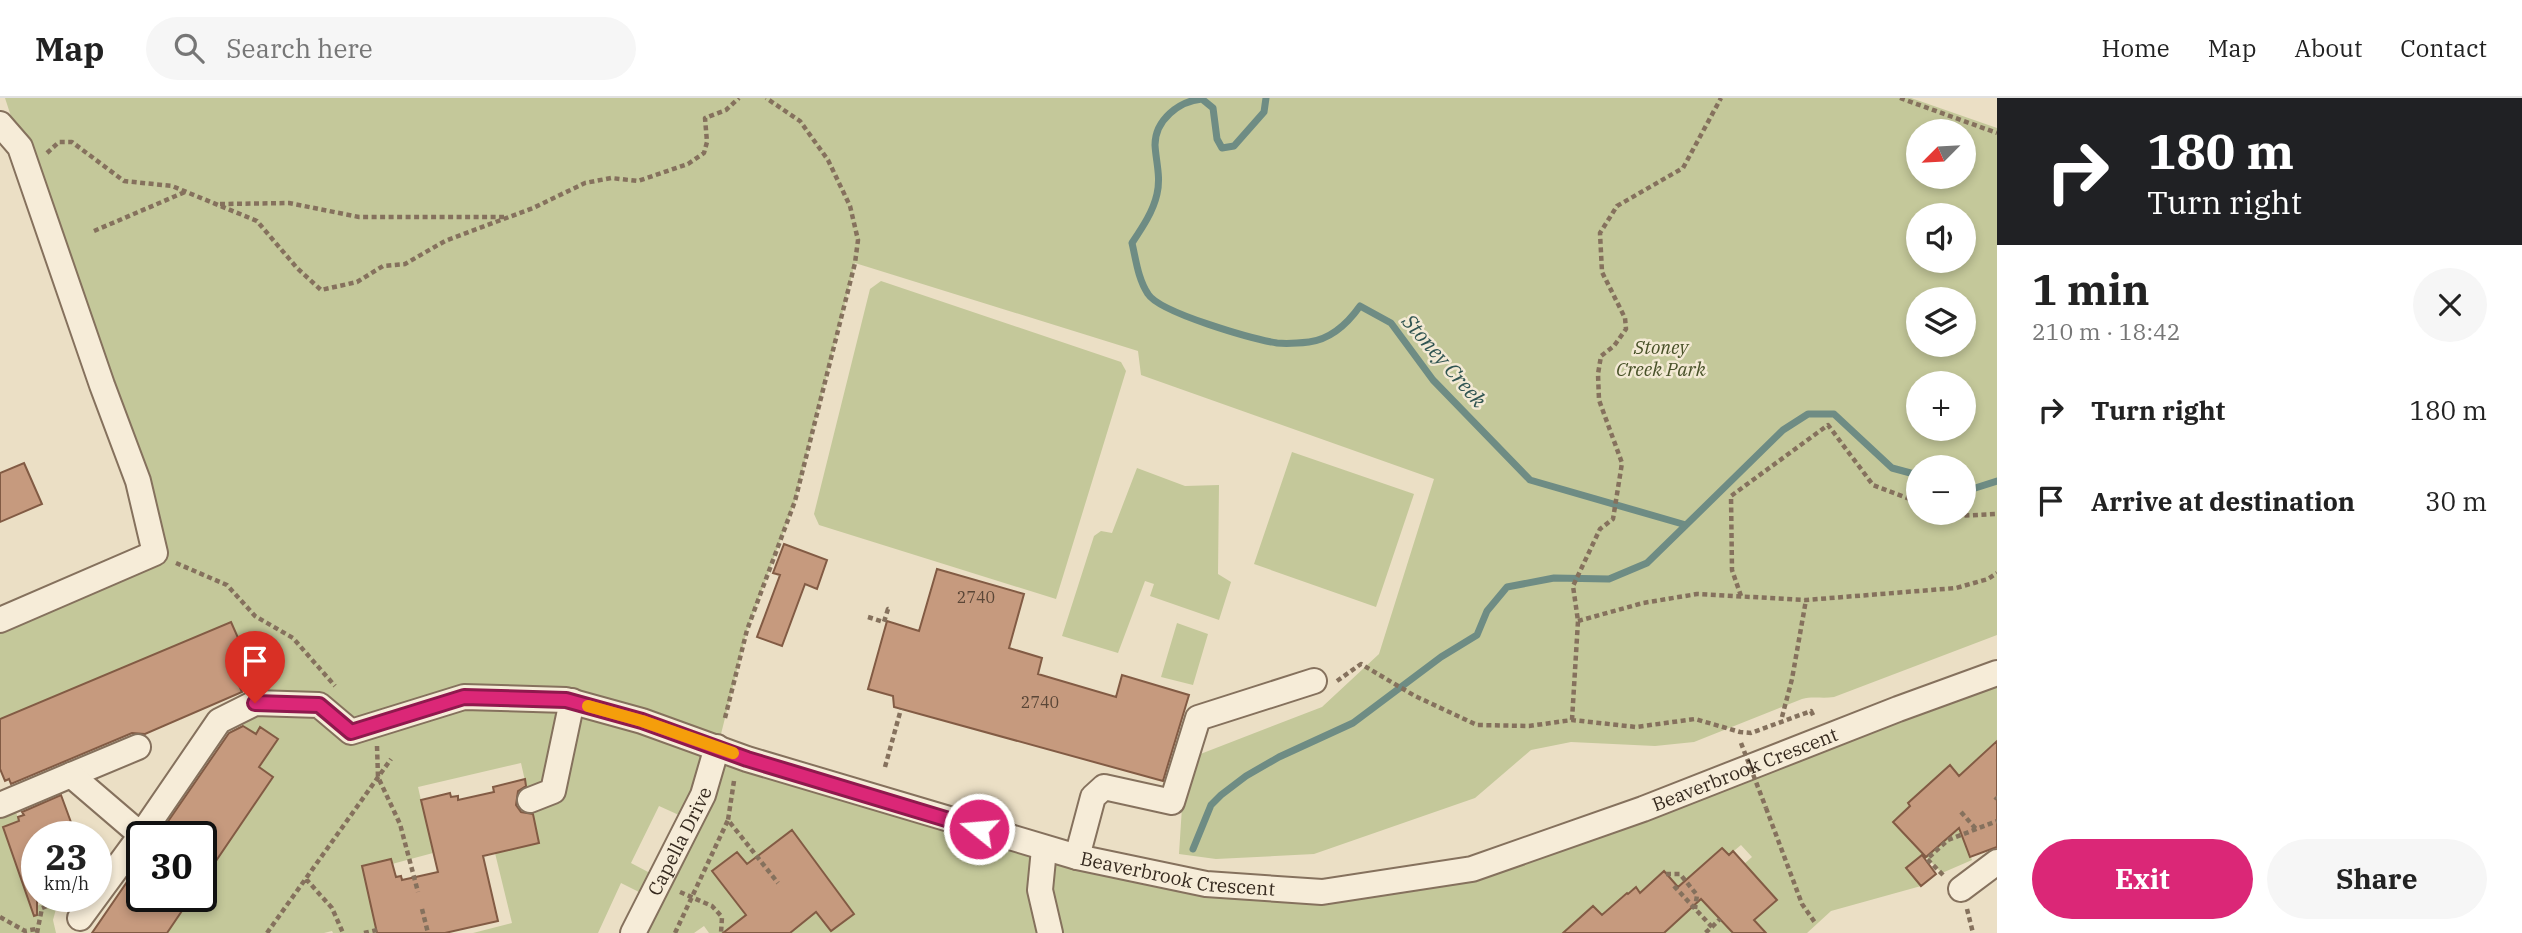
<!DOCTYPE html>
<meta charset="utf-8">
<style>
body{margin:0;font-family:"IBM Plex Serif",serif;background:#f6f6f6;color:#222;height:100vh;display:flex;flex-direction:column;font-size:26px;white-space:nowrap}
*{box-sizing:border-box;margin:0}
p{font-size:23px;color:#767676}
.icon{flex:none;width:38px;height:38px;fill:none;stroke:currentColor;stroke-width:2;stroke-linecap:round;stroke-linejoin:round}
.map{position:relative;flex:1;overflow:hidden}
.drawer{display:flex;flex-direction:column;background:#fff;width:525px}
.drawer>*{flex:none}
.top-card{background:#202124;color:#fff;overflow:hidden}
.needle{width:46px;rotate:246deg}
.buttons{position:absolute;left:1906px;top:21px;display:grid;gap:14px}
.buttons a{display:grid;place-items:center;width:70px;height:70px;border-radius:50%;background:#fff;box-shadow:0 4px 10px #0003;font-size:35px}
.speed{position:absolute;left:21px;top:723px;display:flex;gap:14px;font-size:35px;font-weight:700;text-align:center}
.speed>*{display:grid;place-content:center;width:91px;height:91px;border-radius:50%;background:#fff;box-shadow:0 4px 10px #0003;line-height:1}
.speed small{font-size:18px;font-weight:400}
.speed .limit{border:4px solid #111;border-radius:10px;background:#fff;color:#111}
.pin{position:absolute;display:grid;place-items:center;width:60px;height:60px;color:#fff;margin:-72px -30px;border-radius:50% 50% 50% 0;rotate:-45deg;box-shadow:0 0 7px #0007}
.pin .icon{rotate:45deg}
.me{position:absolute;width:77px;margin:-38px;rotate:287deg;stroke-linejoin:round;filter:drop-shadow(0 0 5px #0008)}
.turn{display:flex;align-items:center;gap:24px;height:147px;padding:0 35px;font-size:32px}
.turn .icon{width:91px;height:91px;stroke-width:2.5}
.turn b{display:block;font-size:49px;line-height:60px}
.round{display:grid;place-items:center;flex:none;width:74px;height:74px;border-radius:37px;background:#f6f6f6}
.head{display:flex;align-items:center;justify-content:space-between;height:119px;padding:0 35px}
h1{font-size:42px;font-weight:700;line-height:52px}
.primary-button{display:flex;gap:14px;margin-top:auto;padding:14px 35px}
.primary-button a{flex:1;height:80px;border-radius:42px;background:#db2777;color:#fff;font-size:28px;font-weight:700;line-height:80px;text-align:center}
.primary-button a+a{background:#f6f6f6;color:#222}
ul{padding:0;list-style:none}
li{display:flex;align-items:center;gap:21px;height:91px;padding:0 35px}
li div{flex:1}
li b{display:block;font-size:26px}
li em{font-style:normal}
header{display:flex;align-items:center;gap:42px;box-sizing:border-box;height:98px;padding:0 35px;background:#fff;border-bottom:2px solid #e0e0e0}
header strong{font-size:33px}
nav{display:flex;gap:38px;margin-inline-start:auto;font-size:24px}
.search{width:490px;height:63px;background:#f6f6f6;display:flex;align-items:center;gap:18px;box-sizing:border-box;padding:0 24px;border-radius:38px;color:#767676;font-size:26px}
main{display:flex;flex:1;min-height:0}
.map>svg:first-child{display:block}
</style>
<header>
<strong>Map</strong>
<div class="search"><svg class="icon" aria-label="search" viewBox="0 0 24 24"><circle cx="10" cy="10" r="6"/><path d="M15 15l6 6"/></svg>Search here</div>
<nav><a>Home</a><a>Map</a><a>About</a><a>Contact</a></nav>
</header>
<main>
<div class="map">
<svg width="1997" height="835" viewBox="0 0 1997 835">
<rect width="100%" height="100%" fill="#ebdfc5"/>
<path fill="#c4c89a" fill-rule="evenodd" d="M 5,0 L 1911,0 L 1997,30 L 1997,537 L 1834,599 C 1822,601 1813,598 1802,601 L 1694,644 L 1655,648 L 1571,644 L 1531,652 L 1475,700 L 1314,756 L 1216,761 L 1179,756 L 1185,662 L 1322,609 L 1379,556 L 1434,381 L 1141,277 L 1138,253 L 855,165 L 795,403 L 747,532 L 718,648 L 1005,739 L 1322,794 L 1472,771 L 1997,584 L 1997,649 L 1959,678 L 1949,667 L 1909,705 L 1910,708 L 1893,724 L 1923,756 L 1906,770 L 1921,788 L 1831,813 L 1807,835 L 1766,835 L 1754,822 L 1777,802 L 1744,766 L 1752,759 L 1741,747 L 1729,757 L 1722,750 L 1689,780 L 1702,801 L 1733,835 L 1660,835 L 1675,787 L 1664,773 L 1640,795 L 1636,789 L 1609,812 L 1604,819 L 1593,808 L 1563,835 L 790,835 L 811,807 L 831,833 L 854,815 L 792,732 L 768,750 L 778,763 L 712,773 L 746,817 L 740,835 L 709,835 L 704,828 L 694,835 L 633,835 L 690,722 L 659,708 L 631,765 L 650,775 L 641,795 L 621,785 L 598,835 L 473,835 L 512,825 L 495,755 L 539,745 L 521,665 L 418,689 L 433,755 L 392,766 L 390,761 L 362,768 L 377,835 L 333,835 L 332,833 L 324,835 L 167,835 L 192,798 L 201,798 L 201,785 L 273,680 L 259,669 L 278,641 L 261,629 L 256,636 L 237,623 L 255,605 L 232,546 L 239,542 L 231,524 L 0,621 L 0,522 L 154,455 ZM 1918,33 L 1964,33 L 1964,79 L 1918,79 ZM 1918,117 L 1964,117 L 1964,163 L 1918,163 ZM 1918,201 L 1964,201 L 1964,247 L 1918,247 ZM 1918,285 L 1964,285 L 1964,331 L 1918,331 ZM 1918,369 L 1964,369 L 1964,415 L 1918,415 Z
M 881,183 L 1121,264 L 1126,273 L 1056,501 L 819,427 L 814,416 L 870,191 Z
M 1292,354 L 1414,396 L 1376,509 L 1254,466 Z
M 1137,370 L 1185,388 L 1219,387 L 1218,476 L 1231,484 L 1219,522 L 1150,498 L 1154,486 L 1145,483 L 1118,555 L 1062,538 L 1094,438 L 1101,433 L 1112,435 Z
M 1177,525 L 1208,536 L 1193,587 L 1161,579 Z
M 12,702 L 19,723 L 3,730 L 31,810 L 59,800 L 53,822 L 56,835 L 0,835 L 0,707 Z
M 1961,728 L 1963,738 L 1972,762 L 1942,775 L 1925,758 Z"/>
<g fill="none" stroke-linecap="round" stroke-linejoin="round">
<path stroke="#6e8c84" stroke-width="7" d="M 1266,0 L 1264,14 L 1234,48 L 1222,50 L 1217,41 L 1213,10 L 1202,1 C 1179,3 1155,22 1155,47 C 1156,64 1161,79 1157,96 C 1153,114 1142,130 1132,145 C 1136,162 1138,181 1148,196 C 1160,215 1253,241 1277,245 C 1287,246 1300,245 1309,244 C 1332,241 1348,225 1360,208 L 1391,225 L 1433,282 L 1530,382 L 1686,427 L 1783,332 L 1808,316 L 1834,316 L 1892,370 L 1918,377
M 1964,390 L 1969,392 L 1997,383
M 1193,751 L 1211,707 L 1221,697 L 1246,678 L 1279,659 L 1353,625 L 1441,559 L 1477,537 L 1487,513 L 1507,489 L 1554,480 L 1609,481 L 1647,465 L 1686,427"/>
</g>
<path fill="#c69a7e" stroke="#825b44" stroke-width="2" d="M 24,365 L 42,406 L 0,424 L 0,375 Z
M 784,446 L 827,462 L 817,491 L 805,486 L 782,548 L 757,539 L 780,477 L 773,475 Z
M 937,471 L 1024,496 L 1009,550 L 1042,560 L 1038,576 L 1116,599 L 1122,577 L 1189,597 L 1163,683 L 894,609 L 893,598 L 868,591 L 887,523 L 919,533 Z
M 231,524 L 239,542 L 232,546 L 241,566 L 231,570 L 242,594 L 145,636 L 132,635 L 11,686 L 9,681 L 5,683 L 0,671 L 0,621 Z
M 243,628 L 256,636 L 260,629 L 278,641 L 259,669 L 273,679 L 201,785 L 201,738 L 158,738 L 229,635 Z
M 1997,643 L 1997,749 L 1970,759 L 1959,730 L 1926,759 L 1893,724 L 1910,708 L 1908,705 L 1950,667 L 1959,678 Z
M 525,681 L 526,688 L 518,693 L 516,707 L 521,714 L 533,716 L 539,745 L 483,758 L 498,823 L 445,835 L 377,835 L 362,768 L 391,761 L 396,779 L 401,778 L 402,782 L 438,774 L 421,702 L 450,695 L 451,699 L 458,698 L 458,702 L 494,694 L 493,689 Z
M 61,697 L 76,738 L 37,738 L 37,817 L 34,818 L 3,729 L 19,723 L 18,719 L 24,717 L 22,714 Z
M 792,732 L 854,816 L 831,833 L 816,814 L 790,835 L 723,835 L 746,817 L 712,773 L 737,754 L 747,766 Z
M 1722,750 L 1729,757 L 1733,753 L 1777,802 L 1754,822 L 1766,835 L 1733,835 L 1701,801 L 1664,835 L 1563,835 L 1593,808 L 1602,817 L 1627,795 L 1628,796 L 1636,789 L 1640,795 L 1664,773 L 1678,789 Z
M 1922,757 L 1936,776 L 1921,788 L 1906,770 Z
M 142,762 L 142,798 L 192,798 L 167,835 L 92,835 Z"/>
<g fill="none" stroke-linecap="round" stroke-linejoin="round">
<g stroke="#85715d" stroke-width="28">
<g id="minor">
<path d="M 0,26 L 20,49 L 102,287 L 138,383 L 155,455 L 0,522"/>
<path d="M 71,677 L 138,649"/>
<path d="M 530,702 L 553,693 L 572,603"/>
<path id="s1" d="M 0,707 L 71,677 L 141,737 L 219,623 L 255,605 L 319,607 L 351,634 L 464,599 L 566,602 L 642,623 L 747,661 L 1077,759 L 1206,786 L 1322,794 L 1472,771 L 1643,711 L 1898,611 L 1997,575"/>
<path d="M 1044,751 L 1040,792 L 1050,835"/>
<path d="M 1077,759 L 1093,699 L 1104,689 L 1172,704 L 1198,620 L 1314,583"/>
<path d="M 1961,791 L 1997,764"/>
<path d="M 80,820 L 141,737"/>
<path id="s2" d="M 633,835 L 703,697 L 717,649"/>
</g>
</g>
<path stroke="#85715d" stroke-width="4.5" stroke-dasharray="5 3.5" stroke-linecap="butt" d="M 1900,0 L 1997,35
M 47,55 L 59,44 L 72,44 L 124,83 L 172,88 L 257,123 L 297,170 L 321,192 L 357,184 L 383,168 L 405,166 L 445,143 L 533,110 L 585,85 L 611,80 L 638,83 L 688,66 L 704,55 L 707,44 L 705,20 L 726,12 L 739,0
M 220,106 L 289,105 L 359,119 L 504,119
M 94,133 L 185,94
M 1948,415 L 1956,418 L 1997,416
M 176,465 L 227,487 L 255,518 L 293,540 L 335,588
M 1741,498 L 1732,472 L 1731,398 L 1828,327 L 1873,387 L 1918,404
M 868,519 L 884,524 L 888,511 L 891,512
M 1578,523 L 1643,505 L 1697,496 L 1806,502 L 1956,490 L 1988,481 L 1997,475
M 1337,583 L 1361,566 L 1415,598 L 1477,627 L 1529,628 L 1572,622 L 1636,629 L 1695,621 L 1740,634 L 1751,635 L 1811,613 L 1814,619
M 1782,619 L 1792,581 L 1806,502
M 725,620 L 747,532 L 795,403 L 855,165 L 858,142 L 850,108 L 828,62 L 800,23 L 766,0
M 1572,622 L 1578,523 L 1573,488 L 1600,431 L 1613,421 L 1622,365 L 1599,302 L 1598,276 L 1601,258 L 1614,248 L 1626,231 L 1625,220 L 1602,174 L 1600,135 L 1617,108 L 1683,70 L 1721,0
M 377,648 L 378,679 L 400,726 L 418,794
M 885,669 L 901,611
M 734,683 L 728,722 L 778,785
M 1995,699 L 1997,701
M 1766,710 L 1802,806 L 1816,826
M 1961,714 L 1976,731
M 1666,776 L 1680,776 L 1697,797 L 1695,811
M 1943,777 L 1927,761 L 1948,742 L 1997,723
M 306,781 L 332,810 L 343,835
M 1674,788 L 1712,829 L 1705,835
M 680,794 L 712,808 L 722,819 L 721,835
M 422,811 L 428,835
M 1967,811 L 1973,835
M 0,819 L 25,833 L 36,831
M 1712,829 L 1720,821
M 37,835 L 42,810 L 58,804 L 62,807
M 267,835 L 391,661
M 364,835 L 377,832
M 675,835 L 728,722"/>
<use href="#minor" stroke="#f6ecd8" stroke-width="24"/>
<path stroke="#85715d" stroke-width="4.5" stroke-dasharray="5 3.5" stroke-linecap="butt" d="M 1741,645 L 1766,710"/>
</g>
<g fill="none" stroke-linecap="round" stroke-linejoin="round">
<g stroke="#8e194d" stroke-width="18">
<path id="route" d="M 255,605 L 319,607 L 351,634 L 464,599 L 566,602 L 642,623 L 747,661 L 979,731"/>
</g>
<use href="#route" stroke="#db2777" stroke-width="12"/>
<path stroke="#f59e0b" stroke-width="12" d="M 588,608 L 642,623 L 733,655"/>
</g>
<g text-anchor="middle" stroke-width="5" stroke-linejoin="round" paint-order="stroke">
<g font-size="16" fill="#5a4637">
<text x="976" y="505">2740</text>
<text x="1040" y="610">2740</text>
</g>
<g font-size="19" font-style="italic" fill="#485128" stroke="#f3e9d4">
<text x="1661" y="256">Stoney<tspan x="1661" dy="22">Creek Park</tspan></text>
</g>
<g font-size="19" fill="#362a1f" stroke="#f3e9d4">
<text dy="7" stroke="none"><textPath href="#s1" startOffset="1899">Beaverbrook Crescent</textPath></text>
<text dy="7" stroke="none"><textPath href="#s2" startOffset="103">Capella Drive</textPath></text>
<text dy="7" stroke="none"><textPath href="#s1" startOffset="1311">Beaverbrook Crescent</textPath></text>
</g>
<g font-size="21" font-style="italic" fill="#305451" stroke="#f3e9d4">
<text transform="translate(1444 263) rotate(49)" y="7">Stoney Creek</text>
</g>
</g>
</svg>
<div class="buttons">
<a><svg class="needle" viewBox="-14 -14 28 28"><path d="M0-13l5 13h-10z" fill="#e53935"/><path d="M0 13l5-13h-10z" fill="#767676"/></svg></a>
<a><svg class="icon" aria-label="sound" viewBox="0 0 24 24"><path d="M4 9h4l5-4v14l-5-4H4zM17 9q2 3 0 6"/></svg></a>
<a><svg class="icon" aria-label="layers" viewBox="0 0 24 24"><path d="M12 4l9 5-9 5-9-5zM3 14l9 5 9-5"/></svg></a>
<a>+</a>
<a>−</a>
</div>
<div class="speed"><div>23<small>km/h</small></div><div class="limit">30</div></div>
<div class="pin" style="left:255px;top:605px;background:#d93025"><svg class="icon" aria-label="arrive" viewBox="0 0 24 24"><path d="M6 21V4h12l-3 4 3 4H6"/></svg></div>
<svg class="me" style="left:979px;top:731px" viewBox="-20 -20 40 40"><circle r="17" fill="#db2777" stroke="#fff" stroke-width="3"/><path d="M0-11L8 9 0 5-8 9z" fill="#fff"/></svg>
</div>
<section class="drawer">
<div class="top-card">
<div class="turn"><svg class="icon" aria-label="right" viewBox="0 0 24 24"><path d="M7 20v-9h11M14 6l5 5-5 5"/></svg><div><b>180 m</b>Turn right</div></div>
</div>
<div class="head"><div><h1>1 min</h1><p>210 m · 18:42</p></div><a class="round"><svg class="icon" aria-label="close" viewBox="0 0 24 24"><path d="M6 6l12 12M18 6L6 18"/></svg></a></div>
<ul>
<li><svg class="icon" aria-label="right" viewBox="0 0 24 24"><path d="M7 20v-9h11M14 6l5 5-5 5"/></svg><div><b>Turn right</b></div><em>180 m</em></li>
<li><svg class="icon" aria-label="arrive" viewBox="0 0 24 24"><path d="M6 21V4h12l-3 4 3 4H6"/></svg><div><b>Arrive at destination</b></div><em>30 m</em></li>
</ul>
<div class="primary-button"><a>Exit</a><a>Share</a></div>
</section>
</main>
